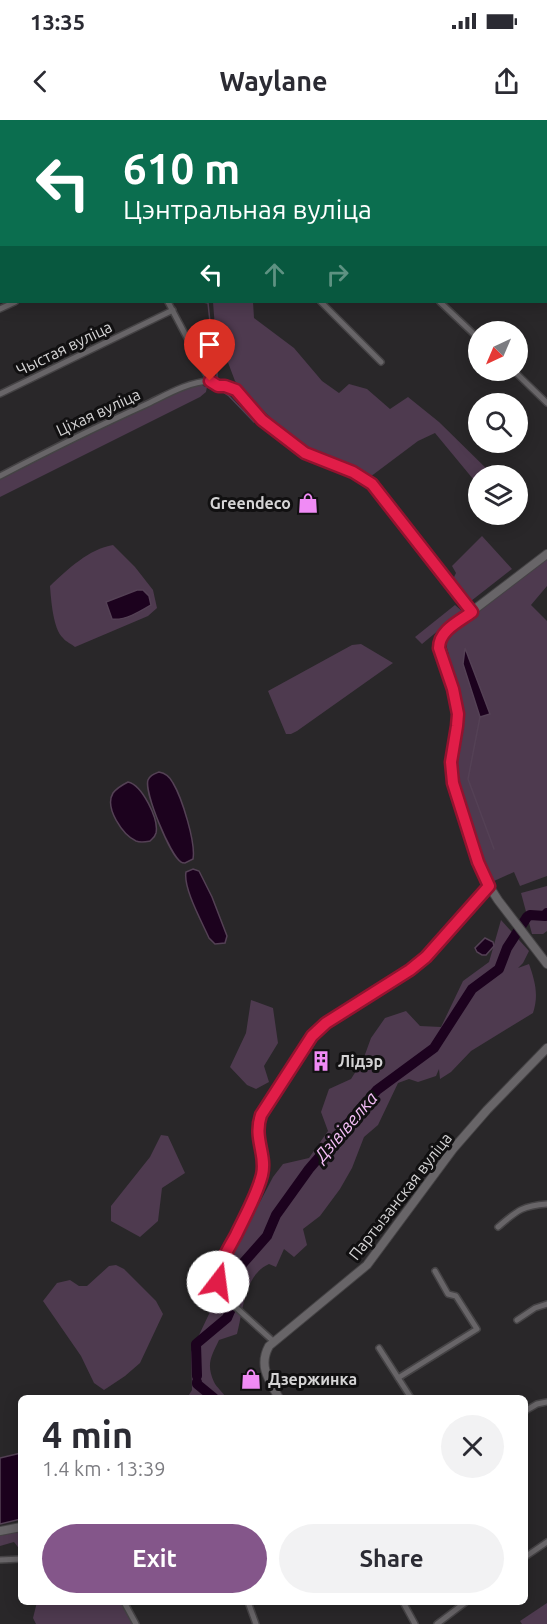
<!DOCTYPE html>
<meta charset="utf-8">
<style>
body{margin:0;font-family:Ubuntu,sans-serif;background:#f2f2f3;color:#2b2b33;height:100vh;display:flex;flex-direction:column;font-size:22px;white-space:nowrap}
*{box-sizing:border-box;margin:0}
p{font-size:20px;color:#7c7c81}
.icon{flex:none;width:33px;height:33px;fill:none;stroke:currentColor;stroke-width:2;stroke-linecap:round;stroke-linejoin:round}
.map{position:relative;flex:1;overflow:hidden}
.sheet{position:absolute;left:18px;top:1275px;width:510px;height:210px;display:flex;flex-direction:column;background:#fff;border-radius:9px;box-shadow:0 3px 15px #0003}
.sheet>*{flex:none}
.top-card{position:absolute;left:0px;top:0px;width:548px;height:183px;box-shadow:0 3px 15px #0003;background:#0b6e4f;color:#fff;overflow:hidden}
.needle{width:39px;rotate:224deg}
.tools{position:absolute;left:468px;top:201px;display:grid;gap:12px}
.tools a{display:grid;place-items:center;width:60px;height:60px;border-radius:50%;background:#fff;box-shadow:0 3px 15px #0003;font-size:30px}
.pin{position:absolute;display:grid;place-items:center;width:51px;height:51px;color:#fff;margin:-62px -26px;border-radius:50% 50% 50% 0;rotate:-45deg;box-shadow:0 0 6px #0007}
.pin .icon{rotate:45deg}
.me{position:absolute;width:66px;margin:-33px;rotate:15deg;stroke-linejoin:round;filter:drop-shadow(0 0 4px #0008)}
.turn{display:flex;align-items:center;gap:21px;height:126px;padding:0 24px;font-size:27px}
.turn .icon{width:78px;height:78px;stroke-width:2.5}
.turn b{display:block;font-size:42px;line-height:51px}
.lanes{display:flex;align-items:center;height:57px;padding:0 24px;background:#0003;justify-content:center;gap:30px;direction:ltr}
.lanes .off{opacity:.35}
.round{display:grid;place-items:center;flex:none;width:63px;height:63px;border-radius:32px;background:#f2f2f3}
.headline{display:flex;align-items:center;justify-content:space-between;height:102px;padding:0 24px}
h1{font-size:36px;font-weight:700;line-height:45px}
.cta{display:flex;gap:12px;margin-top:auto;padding:12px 24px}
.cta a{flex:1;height:69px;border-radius:36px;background:#84568a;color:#fff;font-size:24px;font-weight:700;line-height:69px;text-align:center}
.cta a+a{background:#f2f2f3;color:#2b2b33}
.status{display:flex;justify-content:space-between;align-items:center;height:42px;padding:0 30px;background:#fff;direction:ltr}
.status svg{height:16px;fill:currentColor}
header{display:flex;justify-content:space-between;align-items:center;height:78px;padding:0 24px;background:#fff;font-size:27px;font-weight:700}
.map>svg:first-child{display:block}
</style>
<div class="status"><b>13:35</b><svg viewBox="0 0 49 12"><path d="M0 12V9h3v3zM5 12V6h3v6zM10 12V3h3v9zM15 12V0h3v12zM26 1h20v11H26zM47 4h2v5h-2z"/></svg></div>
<header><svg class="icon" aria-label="back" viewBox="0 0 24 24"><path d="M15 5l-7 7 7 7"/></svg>Waylane<svg class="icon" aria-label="share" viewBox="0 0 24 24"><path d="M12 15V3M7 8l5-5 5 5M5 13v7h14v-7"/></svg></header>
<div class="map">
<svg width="547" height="1504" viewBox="0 0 547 1504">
<rect width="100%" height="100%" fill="#292729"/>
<path fill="#4e3a4f" d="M 213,182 L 253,182 L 254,198 L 294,228 L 322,261 L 339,273 L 349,264 L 367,269 L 390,289 L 408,277 L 439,302 L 493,355 L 478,356 L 478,365 L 435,313 L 418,321 L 370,357 L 361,351 L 303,329 L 243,271 L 235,261 L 215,208 Z
M 199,265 L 207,267 L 206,272 L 200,277 L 0,377 L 0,358 L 35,338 L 182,270 Z
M 482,416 L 512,449 L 471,481 L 452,461 L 456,453 L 452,446 Z
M 113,425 L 135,447 L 153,470 L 157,488 L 148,496 L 75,527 C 72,524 66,522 63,518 C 53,509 51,479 50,466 C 68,449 89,429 113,425 Z
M 547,440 L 547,466 L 531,485 L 547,501 L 547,756 L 520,766 L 514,752 L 494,761 L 481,732 L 458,661 L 456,640 L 462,592 L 461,578 L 447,536 L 449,534 C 444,524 448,515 456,508 L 539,442 Z
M 455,485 L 462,491 L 422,524 L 415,517 Z
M 361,524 L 393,543 L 297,611 L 291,614 L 286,614 L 268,571 L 352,525 Z
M 547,766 L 547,811 L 543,814 L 532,814 L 521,773 Z
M 501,800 L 529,831 L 523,843 L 518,848 L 529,844 C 535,861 539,875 533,893 L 471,931 L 451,952 L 440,959 L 439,949 L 436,956 L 418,962 L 409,959 L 398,963 L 378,1005 L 364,1017 L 352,1048 L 340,1069 L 320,1096 L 303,1109 L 307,1125 L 294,1137 L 284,1129 L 276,1147 L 269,1144 C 265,1146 260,1149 257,1153 C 244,1167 242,1195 237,1214 L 219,1220 C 211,1237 206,1244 214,1262 C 217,1268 223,1272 226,1278 L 187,1278 L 192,1270 L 191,1232 L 209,1194 L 232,1135 L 273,1057 L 283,1044 L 309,1038 L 328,1011 L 321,992 L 329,969 L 351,959 L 363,940 L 371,918 L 385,898 L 406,891 L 420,906 L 441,907 L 463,861 L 489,842 Z
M 251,880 L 273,888 L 278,923 L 264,946 L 269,962 L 256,969 L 247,965 L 230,947 L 246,913 Z
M 161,1015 L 168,1016 L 185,1053 L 162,1068 L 158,1101 L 140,1117 L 111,1101 L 111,1086 L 150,1037 Z
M 116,1145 L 124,1149 L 156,1181 L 163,1194 L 140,1243 L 125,1256 L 104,1270 L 94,1263 L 81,1236 L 43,1181 L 57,1163 L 70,1160 L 79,1166 L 87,1166 L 109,1146 Z
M 21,1410 L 21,1431 L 14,1422 L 0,1426 L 0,1414 Z
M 37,1482 L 121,1482 L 133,1504 L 36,1504 L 33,1498 Z
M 547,1483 L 547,1504 L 522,1504 L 520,1501 Z"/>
<path fill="#1c021e" stroke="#544155" stroke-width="1.5" d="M 137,470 L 143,470 L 149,476 L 151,485 C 141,491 125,501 112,499 L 106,482 Z
M 465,528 L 490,594 L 480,597 L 463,544 Z
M 159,652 C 165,653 170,657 173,663 C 182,678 196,723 193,739 L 185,743 C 184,743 182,743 181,742 C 170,735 144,672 148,660 C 150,655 154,654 159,652 Z
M 128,662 C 142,665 159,699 156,713 C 155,717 153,718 150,721 C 145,722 141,723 136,721 C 123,715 104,688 113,673 C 117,668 122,665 128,662 Z
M 193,749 L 199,751 L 212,777 L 227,816 L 225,823 L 215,824 L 209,818 C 202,802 183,768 186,752 Z
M 485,818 L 493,822 L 494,826 L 486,835 L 482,835 L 477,832 L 475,828 Z
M 21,1333 L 21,1399 L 0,1404 L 0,1338 Z"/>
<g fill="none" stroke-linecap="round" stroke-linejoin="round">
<path stroke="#544155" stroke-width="1.5" d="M 193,182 L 200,182
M 203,182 L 208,183 L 210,202 L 211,233 L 217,249 L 217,263
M 218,268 L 220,270 L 229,276 L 254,302
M 480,597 L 468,659 L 494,729"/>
<path stroke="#1c021e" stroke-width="10" d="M 197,1256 L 196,1224 L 227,1198 L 236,1177 L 236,1151 L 267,1116 L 276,1095 L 309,1049 L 377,970 L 434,928 L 472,869 L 499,849 L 507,828 L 527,797 L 530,795 L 545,796 L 547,793
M 197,1262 L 197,1264 L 214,1278"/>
<g stroke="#454345" stroke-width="8">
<path id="street" d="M 88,0 L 88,2
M 439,0 L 440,2
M 97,2 L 100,0
M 0,68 L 2,66
M 546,106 L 547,107
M 168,182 L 210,261
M 321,182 L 381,242
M 440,182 L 478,218
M 0,189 L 15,182
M 513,250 L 547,283
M 210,261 L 217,265 L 225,266 L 236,270 L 262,300 L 305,333 L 353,352 L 372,364 L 472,492
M 0,274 L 173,190
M 0,356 C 48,331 96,307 145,285 C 166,275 187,262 210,261
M 498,1107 C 517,1091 521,1086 547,1084
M 517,1200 L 535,1188 L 547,1184
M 273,1221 L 230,1182 L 218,1162 L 220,1146 L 243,1101 L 261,1055 L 263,1043 L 258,1014 L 258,1003 L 261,995 L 312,916 L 326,903 L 410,850 L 426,837 L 489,766
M 379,1228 L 411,1278
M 398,1258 L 477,1209 L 456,1176 L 448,1174 L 435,1151
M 525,1291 L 537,1284 L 547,1282
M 525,1437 L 547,1422
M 0,1440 L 21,1439
M 124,1482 L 136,1504
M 248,1482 L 256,1504
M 403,1482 L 415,1504
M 437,1504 L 466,1482"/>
</g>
<g stroke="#454345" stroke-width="10">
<path id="secondary" d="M 547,434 L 446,511 L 439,521 L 439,528 L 456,582 L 457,606 L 451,642 L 453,663 L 479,742 L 489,766 L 498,780 L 547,844
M 279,1278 C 269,1260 258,1246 269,1226 L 367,1145 L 453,1029 L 487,990 L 547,928
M 0,1411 L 21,1407"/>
</g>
<use href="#street" stroke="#686568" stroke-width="5"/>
<use href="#secondary" stroke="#686568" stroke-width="8"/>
</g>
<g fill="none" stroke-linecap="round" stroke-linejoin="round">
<g stroke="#92132f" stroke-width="15">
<path id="route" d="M 210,261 L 218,266 L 225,266 L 236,270 L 262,300 L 305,333 L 353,352 L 372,364 L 472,492 C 460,501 439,510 439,528 L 453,569 L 458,594 L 457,606 L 451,642 L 453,663 L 478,742 L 489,766 L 426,837 L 410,850 L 326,903 L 312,916 L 261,995 C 253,1019 267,1034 262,1055 C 257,1075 245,1096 236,1115 C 228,1130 218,1144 218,1162"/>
</g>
<use href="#route" stroke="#e11d48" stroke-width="10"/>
</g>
<defs>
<g id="shop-bare" transform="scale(1.62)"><path d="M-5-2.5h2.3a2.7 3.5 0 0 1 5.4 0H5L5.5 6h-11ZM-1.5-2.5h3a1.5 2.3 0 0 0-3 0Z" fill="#f08bf5" stroke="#111011" stroke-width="2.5" paint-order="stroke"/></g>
<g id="building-bare" transform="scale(1.62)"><path d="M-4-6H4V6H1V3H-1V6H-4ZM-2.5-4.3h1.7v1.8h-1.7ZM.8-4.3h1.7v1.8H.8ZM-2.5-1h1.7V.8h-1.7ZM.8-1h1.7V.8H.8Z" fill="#f08bf5" stroke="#111011" stroke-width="2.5" paint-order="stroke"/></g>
</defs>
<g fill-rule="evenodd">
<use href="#shop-bare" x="308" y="383"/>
<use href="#building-bare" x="321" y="941"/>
<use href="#shop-bare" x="251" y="1259"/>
</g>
<g text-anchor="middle" stroke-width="6" stroke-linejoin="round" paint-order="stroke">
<g font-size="16" fill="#d5d4d5" stroke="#111011">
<text transform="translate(64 228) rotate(-26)" y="6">Чыстая вуліца</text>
<text transform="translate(98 292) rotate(-25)" y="6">Ціхая вуліца</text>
<text transform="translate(400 1076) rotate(-52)" y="6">Партызанская вуліца</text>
</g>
<g font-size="16" font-weight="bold" fill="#d5d4d5" stroke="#111011" text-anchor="start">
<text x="291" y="389" text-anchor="end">Greendeco</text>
<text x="338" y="947">Лідэр</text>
<text x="268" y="1265">Дзержинка</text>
</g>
<g font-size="18" font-style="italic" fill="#f5bef7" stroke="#111011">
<text transform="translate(346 1007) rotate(-49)" y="6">Дзівівелка</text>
</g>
</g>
</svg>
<div class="tools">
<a><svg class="needle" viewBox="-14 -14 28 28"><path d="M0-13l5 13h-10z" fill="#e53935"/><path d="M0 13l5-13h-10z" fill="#7c7c81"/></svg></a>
<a><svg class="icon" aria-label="search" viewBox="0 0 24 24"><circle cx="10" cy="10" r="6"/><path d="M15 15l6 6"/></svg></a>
<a><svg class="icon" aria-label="layers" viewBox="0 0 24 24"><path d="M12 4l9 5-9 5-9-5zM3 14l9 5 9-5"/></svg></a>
</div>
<div class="pin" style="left:210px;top:261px;background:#d93025"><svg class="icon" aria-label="arrive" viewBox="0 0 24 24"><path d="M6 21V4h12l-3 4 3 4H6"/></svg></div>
<svg class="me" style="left:218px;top:1162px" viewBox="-20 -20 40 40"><circle r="19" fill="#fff"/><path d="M0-13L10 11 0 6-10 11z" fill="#e11d48"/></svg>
<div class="top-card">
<div class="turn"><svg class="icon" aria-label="left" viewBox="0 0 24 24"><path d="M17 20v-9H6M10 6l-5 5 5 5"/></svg><div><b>610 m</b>Цэнтральная вуліца</div></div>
<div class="lanes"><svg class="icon" aria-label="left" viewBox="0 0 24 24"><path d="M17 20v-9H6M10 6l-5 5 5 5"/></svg><svg class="icon off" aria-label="ahead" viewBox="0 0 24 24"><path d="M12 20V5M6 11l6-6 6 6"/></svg><svg class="icon off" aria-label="right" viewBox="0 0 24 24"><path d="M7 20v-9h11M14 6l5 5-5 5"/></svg></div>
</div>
<section class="sheet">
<div class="headline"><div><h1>4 min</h1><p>1.4 km · 13:39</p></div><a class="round"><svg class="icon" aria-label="close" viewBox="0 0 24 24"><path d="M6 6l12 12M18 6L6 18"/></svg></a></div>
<div class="cta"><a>Exit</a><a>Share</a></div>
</section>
</div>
